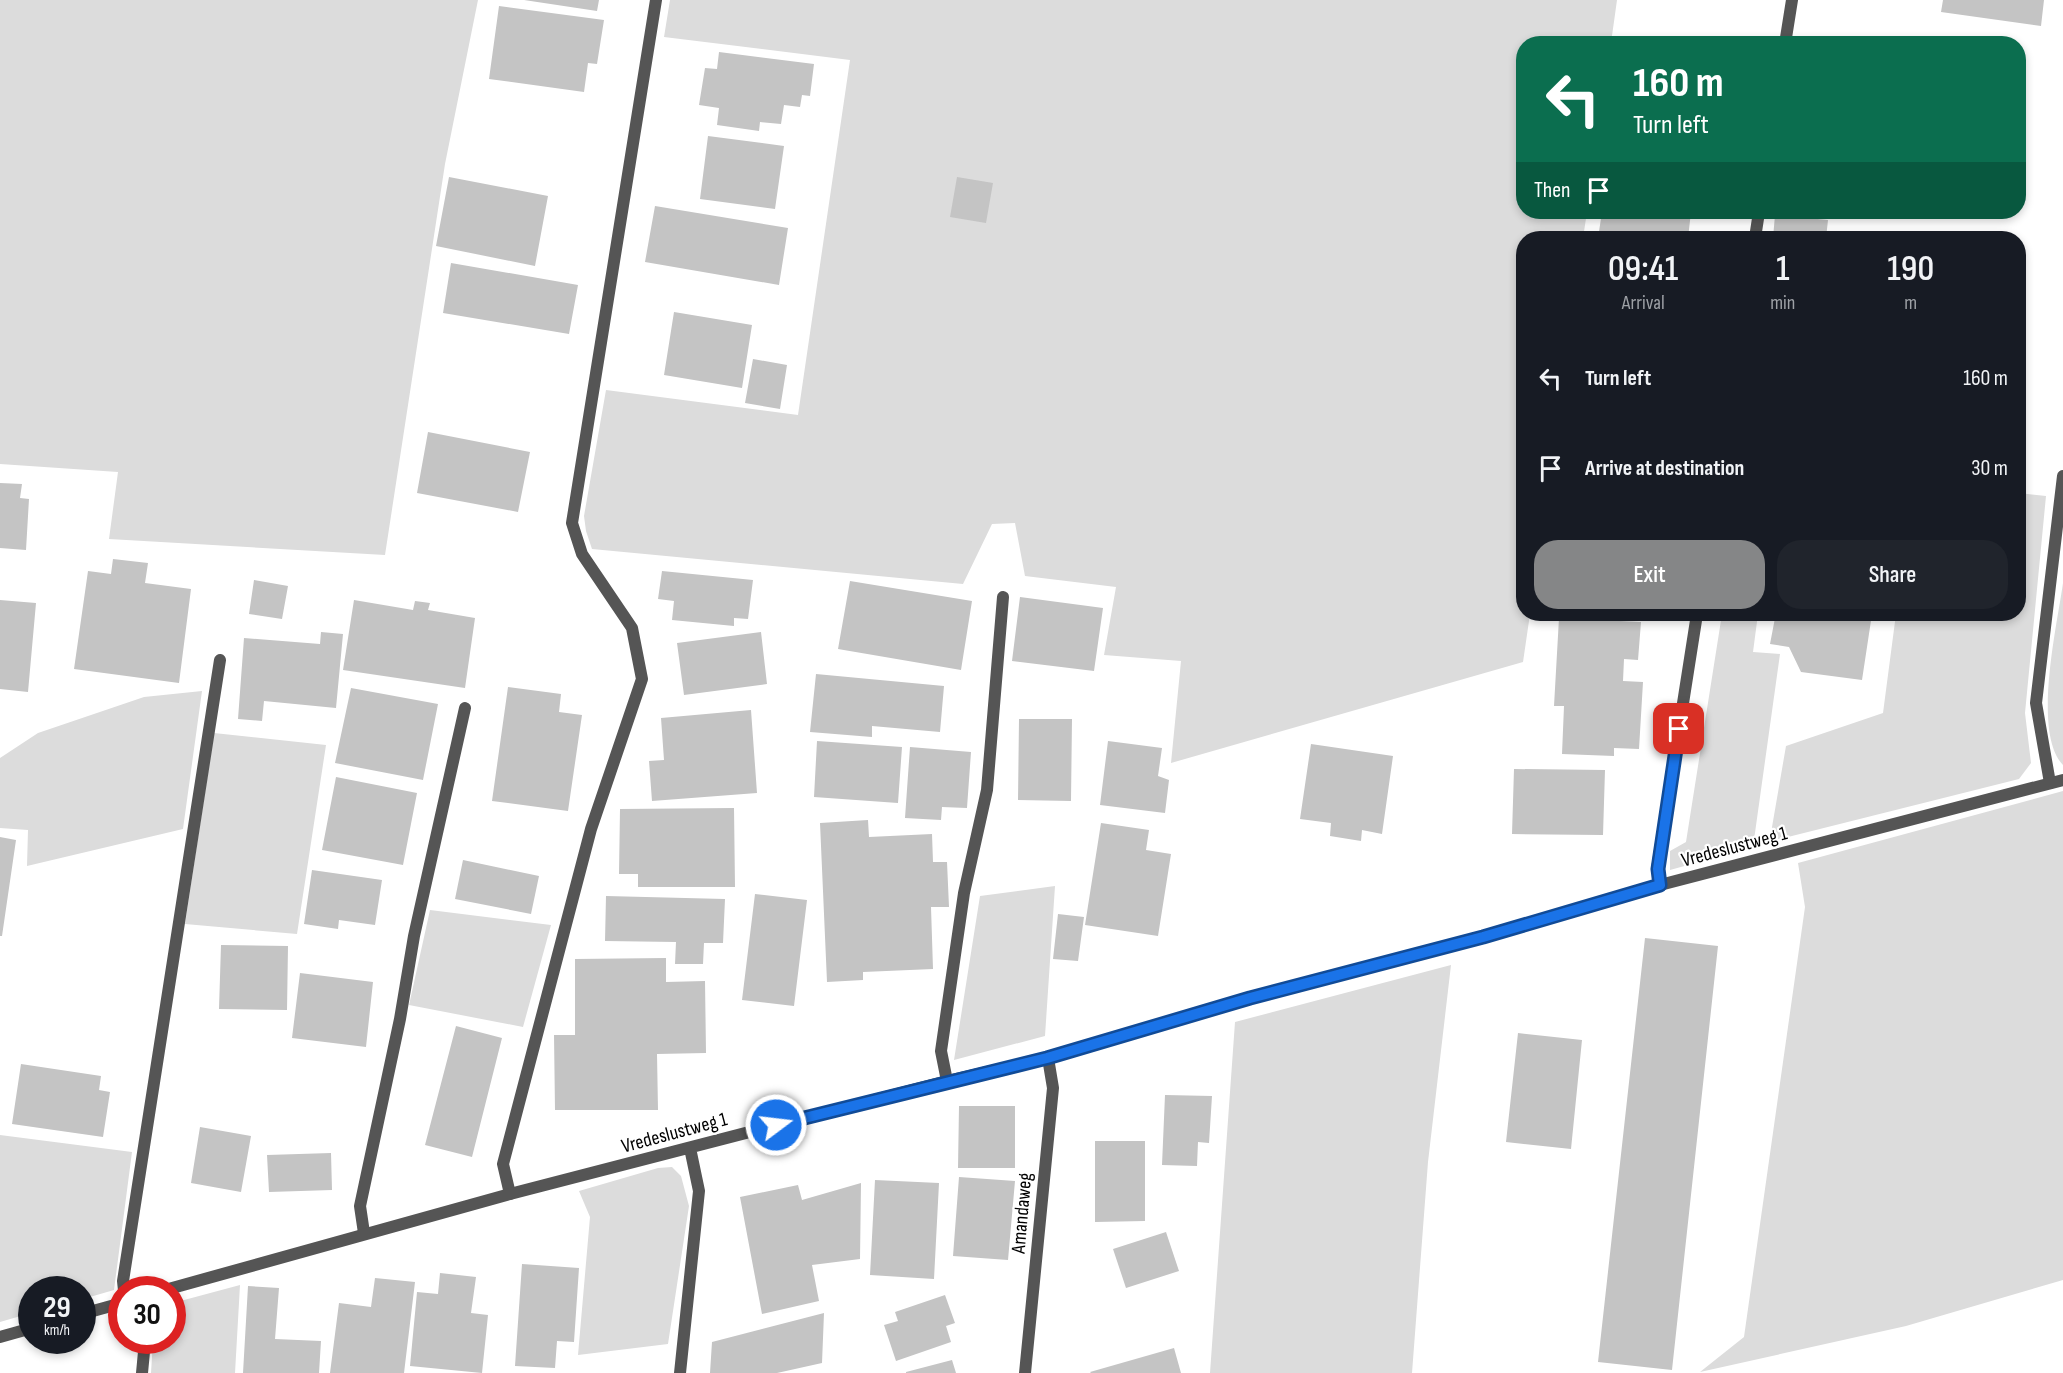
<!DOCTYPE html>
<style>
body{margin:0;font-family:"Sofia Sans Condensed",sans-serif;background:#20242c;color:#f1f3f6;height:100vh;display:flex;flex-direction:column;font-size:22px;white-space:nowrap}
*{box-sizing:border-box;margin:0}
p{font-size:20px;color:#9ea1a6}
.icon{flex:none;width:33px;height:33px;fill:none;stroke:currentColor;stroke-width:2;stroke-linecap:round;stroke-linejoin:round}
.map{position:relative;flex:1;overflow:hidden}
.sheet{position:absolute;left:1516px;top:231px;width:510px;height:390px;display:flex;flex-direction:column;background:#171b24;border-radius:24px;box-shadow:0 3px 9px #0003}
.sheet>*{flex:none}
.hud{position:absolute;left:1516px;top:36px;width:510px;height:183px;border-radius:24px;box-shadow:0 3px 9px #0003;background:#0b6e4f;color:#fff;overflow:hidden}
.speed{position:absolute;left:18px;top:1276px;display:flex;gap:12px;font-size:30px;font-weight:700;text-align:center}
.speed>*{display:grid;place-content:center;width:78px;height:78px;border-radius:50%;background:#171b24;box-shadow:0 3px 9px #0003;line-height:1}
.speed small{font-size:15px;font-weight:400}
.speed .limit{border:9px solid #d22;background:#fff;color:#111}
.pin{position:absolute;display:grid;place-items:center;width:51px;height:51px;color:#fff;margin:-26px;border-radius:12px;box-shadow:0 3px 9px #0006}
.me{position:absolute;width:66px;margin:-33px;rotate:75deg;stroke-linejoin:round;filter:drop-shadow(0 0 4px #0008)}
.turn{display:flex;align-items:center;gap:21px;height:126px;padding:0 18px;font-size:27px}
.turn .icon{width:78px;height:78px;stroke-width:2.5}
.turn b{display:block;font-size:42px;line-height:51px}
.then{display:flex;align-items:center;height:57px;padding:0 18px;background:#0003;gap:12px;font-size:22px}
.eta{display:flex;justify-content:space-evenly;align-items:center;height:102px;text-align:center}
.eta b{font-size:36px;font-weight:600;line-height:42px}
.button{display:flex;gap:12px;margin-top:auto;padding:12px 18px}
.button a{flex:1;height:69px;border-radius:24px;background:#858687;color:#fff;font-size:24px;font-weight:600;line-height:69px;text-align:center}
.button a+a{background:#20242c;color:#f1f3f6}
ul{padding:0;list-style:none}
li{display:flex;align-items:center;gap:18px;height:90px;padding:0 18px}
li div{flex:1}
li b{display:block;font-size:22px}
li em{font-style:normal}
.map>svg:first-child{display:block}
</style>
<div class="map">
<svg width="2063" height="1373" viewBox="0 0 2063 1373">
<rect width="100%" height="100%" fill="#fff"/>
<path fill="#dcdcdc" d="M 0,0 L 478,0 L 445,164 L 385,555 L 109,539 L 118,472 L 0,464 Z
M 670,0 L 1617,0 L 1611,43 L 1524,44 L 1524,212 L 1587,212 L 1583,238 L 1524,238 L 1524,614 L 1530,614 L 1523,662 L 1171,763 L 1181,661 L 1104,655 L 1116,587 L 1025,576 L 1015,523 L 992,524 L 963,584 L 592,549 L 586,531 L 584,516 L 606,390 L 798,415 L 850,60 L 664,37 Z
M 2019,493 L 2046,496 L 2025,713 L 2031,763 L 2019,779 L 1772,841 L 1772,827 L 1786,746 L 1883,713 L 1896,614 L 2019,614 Z
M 2063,583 L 2063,765 C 2032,733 2057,626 2063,583 Z
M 1722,614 L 1758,614 L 1753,652 L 1780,654 L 1753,847 L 1670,870 L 1670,851 L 1686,842 Z
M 202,691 L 183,829 L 27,866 L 28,830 L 0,828 L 0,758 L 38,733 L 144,697 Z
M 214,733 L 326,745 L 297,934 L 185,924 Z
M 2063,791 L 2063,1280 L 1906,1326 L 1700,1372 L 1744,1337 L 1805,907 L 1798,863 Z
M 1055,886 L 1045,1036 L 954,1060 L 980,896 Z
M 430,910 L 551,925 L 523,1027 L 409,1005 Z
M 1451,965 L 1428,1162 L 1412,1373 L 1210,1373 L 1235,1022 Z
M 0,1135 L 132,1152 L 114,1290 L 83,1299 L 82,1290 L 32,1290 L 31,1313 L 0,1322 Z
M 672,1167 L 681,1176 L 689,1206 L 668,1344 L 578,1355 L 590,1217 L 579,1191 L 658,1168 Z
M 240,1285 L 235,1373 L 151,1373 L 153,1341 L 172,1341 L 173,1303 Z"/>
<path fill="#c4c4c4" d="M 524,0 L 599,0 L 597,11 Z
M 1943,0 L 2044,0 L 2041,26 L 1941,12 Z
M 499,6 L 604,20 L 597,64 L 588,63 L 584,92 L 489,79 Z
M 719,52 L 814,64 L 810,96 L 802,95 L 800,107 L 784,105 L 781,124 L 760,122 L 759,131 L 717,125 L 719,108 L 699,105 L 705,68 L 717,69 Z
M 708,136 L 784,146 L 775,209 L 700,199 Z
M 449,177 L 548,196 L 535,266 L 436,246 Z
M 957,177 L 993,183 L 986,223 L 950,217 Z
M 655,206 L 788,228 L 779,285 L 645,262 Z
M 1602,212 L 1691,212 L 1688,238 L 1598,238 Z
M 1775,215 L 1828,220 L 1826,238 L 1773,238 Z
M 451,263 L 578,285 L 569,334 L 443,313 Z
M 674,312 L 752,325 L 742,388 L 664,375 Z
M 753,359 L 787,365 L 780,409 L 745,403 Z
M 428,432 L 530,452 L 518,512 L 417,493 Z
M 0,483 L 22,484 L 20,498 L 29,499 L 26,550 L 0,548 Z
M 113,559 L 148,563 L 145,583 L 191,589 L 179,683 L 74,669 L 88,571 L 111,574 Z
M 662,571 L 753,580 L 748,619 L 734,618 L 734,626 L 672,620 L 674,601 L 658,599 Z
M 254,580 L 288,586 L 282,619 L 249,614 Z
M 850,581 L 972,601 L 961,670 L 838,649 Z
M 1020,597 L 1103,608 L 1094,671 L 1012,661 Z
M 0,600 L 36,603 L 28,692 L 0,689 Z
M 354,600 L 413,610 L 415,601 L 430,603 L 428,610 L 475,618 L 465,688 L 343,670 Z
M 1797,614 L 1872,614 L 1862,680 L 1801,672 L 1789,647 L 1770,644 L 1775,618 L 1796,620 Z
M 1559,618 L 1641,622 L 1638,660 L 1624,659 L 1623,681 L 1643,682 L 1639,749 L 1614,748 L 1614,756 L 1562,754 L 1564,706 L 1554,706 Z
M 321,632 L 343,634 L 336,708 L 264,701 L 262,721 L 238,719 L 244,638 L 320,644 Z
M 761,632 L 767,684 L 684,695 L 677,643 Z
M 816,674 L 944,686 L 940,732 L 872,726 L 872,737 L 810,732 Z
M 508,687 L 561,694 L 559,712 L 582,715 L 568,811 L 492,801 Z
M 351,688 L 438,704 L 423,780 L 335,763 Z
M 751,710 L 757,793 L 652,801 L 649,761 L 664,760 L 661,718 Z
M 1019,719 L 1072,719 L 1071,801 L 1018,800 Z
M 817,741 L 902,747 L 898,803 L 814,797 Z
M 1108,741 L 1162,748 L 1158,776 L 1169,780 L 1165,813 L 1100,805 Z
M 1311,744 L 1393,756 L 1382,834 L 1362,830 L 1361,841 L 1330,836 L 1331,823 L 1300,819 Z
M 910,747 L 971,752 L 967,808 L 942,807 L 941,820 L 905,818 Z
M 1514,769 L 1605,770 L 1603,835 L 1512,834 Z
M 336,777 L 417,793 L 403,865 L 322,850 Z
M 734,808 L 735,887 L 638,887 L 638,874 L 619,874 L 620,809 Z
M 868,820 L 869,837 L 932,834 L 933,862 L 947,862 L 949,907 L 931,907 L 933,969 L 863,972 L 863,980 L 827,982 L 820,823 Z
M 1101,823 L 1149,830 L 1146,850 L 1171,854 L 1158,936 L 1085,925 Z
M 0,837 L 16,840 L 2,936 L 0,936 Z
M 463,860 L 539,876 L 531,914 L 455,899 Z
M 312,870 L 382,880 L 375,925 L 339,920 L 338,929 L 304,924 Z
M 755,894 L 807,900 L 794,1006 L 742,1000 Z
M 606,896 L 725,899 L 723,943 L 704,943 L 703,964 L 675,964 L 676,942 L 605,941 Z
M 1058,914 L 1084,917 L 1078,961 L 1053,959 Z
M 1645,938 L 1718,946 L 1672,1370 L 1598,1362 Z
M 221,945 L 288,946 L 287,1010 L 219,1009 Z
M 666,958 L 666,982 L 705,981 L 706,1053 L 657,1054 L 658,1110 L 555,1110 L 554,1035 L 575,1035 L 575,959 Z
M 300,973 L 373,982 L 366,1047 L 292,1038 Z
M 456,1026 L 502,1038 L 472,1157 L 425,1145 Z
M 1518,1033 L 1582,1040 L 1571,1149 L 1506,1142 Z
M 21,1064 L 101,1076 L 99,1090 L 110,1092 L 103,1137 L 12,1124 Z
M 1165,1095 L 1212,1096 L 1209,1143 L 1198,1142 L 1197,1166 L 1162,1165 Z
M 959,1106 L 1015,1106 L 1015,1168 L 958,1168 Z
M 200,1127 L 251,1136 L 241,1192 L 191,1183 Z
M 1095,1141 L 1145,1141 L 1145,1221 L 1095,1222 Z
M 331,1153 L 332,1190 L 269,1192 L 267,1155 Z
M 959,1177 L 1015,1181 L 1008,1260 L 953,1256 Z
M 875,1180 L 939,1183 L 934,1279 L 870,1275 Z
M 861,1183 L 860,1259 L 812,1265 L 819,1301 L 762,1314 L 740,1197 L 798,1185 L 802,1200 Z
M 1166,1232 L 1179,1271 L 1126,1288 L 1113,1249 Z
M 522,1264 L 579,1268 L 574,1342 L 557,1341 L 555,1368 L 515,1366 Z
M 440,1273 L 476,1277 L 471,1313 L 488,1315 L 482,1373 L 410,1366 L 417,1292 L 438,1294 Z
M 375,1278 L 415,1282 L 404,1373 L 330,1373 L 339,1303 L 371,1307 Z
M 248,1286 L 279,1288 L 275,1339 L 321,1341 L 319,1373 L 243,1373 Z
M 945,1295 L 955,1323 L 946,1326 L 951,1342 L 896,1361 L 884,1325 L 898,1321 L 895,1312 Z
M 824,1313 L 822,1363 L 777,1373 L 710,1373 L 712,1342 Z
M 1174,1348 L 1181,1373 L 1091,1373 L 1090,1372 Z
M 952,1360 L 956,1373 L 906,1373 L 906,1372 Z"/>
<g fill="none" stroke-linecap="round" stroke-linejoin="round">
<path stroke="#555" stroke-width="12" d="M 1785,44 L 1792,0
M 1755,238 L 1759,212
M 2050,783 L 2036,703 L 2063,476
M 1660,885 L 1657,869 L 1697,614
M 947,1081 L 941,1051 L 964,893 L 987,790 L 1003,597
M 510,1194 L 503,1164 L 591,829 L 642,679 L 632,628 L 582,554 L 572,523 L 656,0
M 364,1233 L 360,1206 L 400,1019 L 414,936 L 465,708
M 124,1290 L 123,1281 L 220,660
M 142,1373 L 145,1341"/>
<path stroke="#555" stroke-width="12" d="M 165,1290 L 510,1194 L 947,1081 L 1048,1058 L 1250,998 L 1483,937 L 1660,885 L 2063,780
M 82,1314 L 122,1303
M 0,1337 L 32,1328
M 680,1373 L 699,1191 L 690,1148
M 1025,1373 L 1053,1088 L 1048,1058"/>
</g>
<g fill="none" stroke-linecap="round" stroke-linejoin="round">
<g stroke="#114b97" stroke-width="15">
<path id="route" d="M 776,1125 L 1047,1058 L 1250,998 L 1483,937 L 1660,885 L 1658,869 L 1679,729"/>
</g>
<use href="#route" stroke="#1a73e8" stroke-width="10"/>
</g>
<g text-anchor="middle" stroke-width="4.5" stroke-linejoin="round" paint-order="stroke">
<g font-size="20" fill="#000" stroke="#fff">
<text transform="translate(1734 846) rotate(-15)" y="7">Vredeslustweg 1</text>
<text transform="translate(674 1132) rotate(-15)" y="7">Vredeslustweg 1</text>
<text transform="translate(1021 1213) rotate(-85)" y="7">Amandaweg</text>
</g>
</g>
</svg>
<div class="speed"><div>29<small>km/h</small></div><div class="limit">30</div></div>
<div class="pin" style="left:1679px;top:729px;background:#d93025"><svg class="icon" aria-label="arrive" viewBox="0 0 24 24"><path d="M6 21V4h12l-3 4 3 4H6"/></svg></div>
<svg class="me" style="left:776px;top:1125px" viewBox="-20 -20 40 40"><circle r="17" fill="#1a73e8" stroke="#fff" stroke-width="3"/><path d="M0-11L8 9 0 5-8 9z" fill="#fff"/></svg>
<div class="hud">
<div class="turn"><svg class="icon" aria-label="left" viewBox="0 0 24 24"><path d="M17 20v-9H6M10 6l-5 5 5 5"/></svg><div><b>160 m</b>Turn left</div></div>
<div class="then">Then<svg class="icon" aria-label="arrive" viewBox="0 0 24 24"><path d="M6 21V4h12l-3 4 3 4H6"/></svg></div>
</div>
<section class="sheet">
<div class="eta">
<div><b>09:41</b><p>Arrival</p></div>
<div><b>1</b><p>min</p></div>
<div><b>190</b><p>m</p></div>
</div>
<ul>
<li><svg class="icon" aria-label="left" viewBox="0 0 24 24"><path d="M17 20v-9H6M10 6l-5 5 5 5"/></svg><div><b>Turn left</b></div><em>160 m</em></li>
<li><svg class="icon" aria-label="arrive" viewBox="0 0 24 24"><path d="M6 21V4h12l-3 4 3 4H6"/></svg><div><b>Arrive at destination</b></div><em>30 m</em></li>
</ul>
<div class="button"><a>Exit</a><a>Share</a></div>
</section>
</div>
